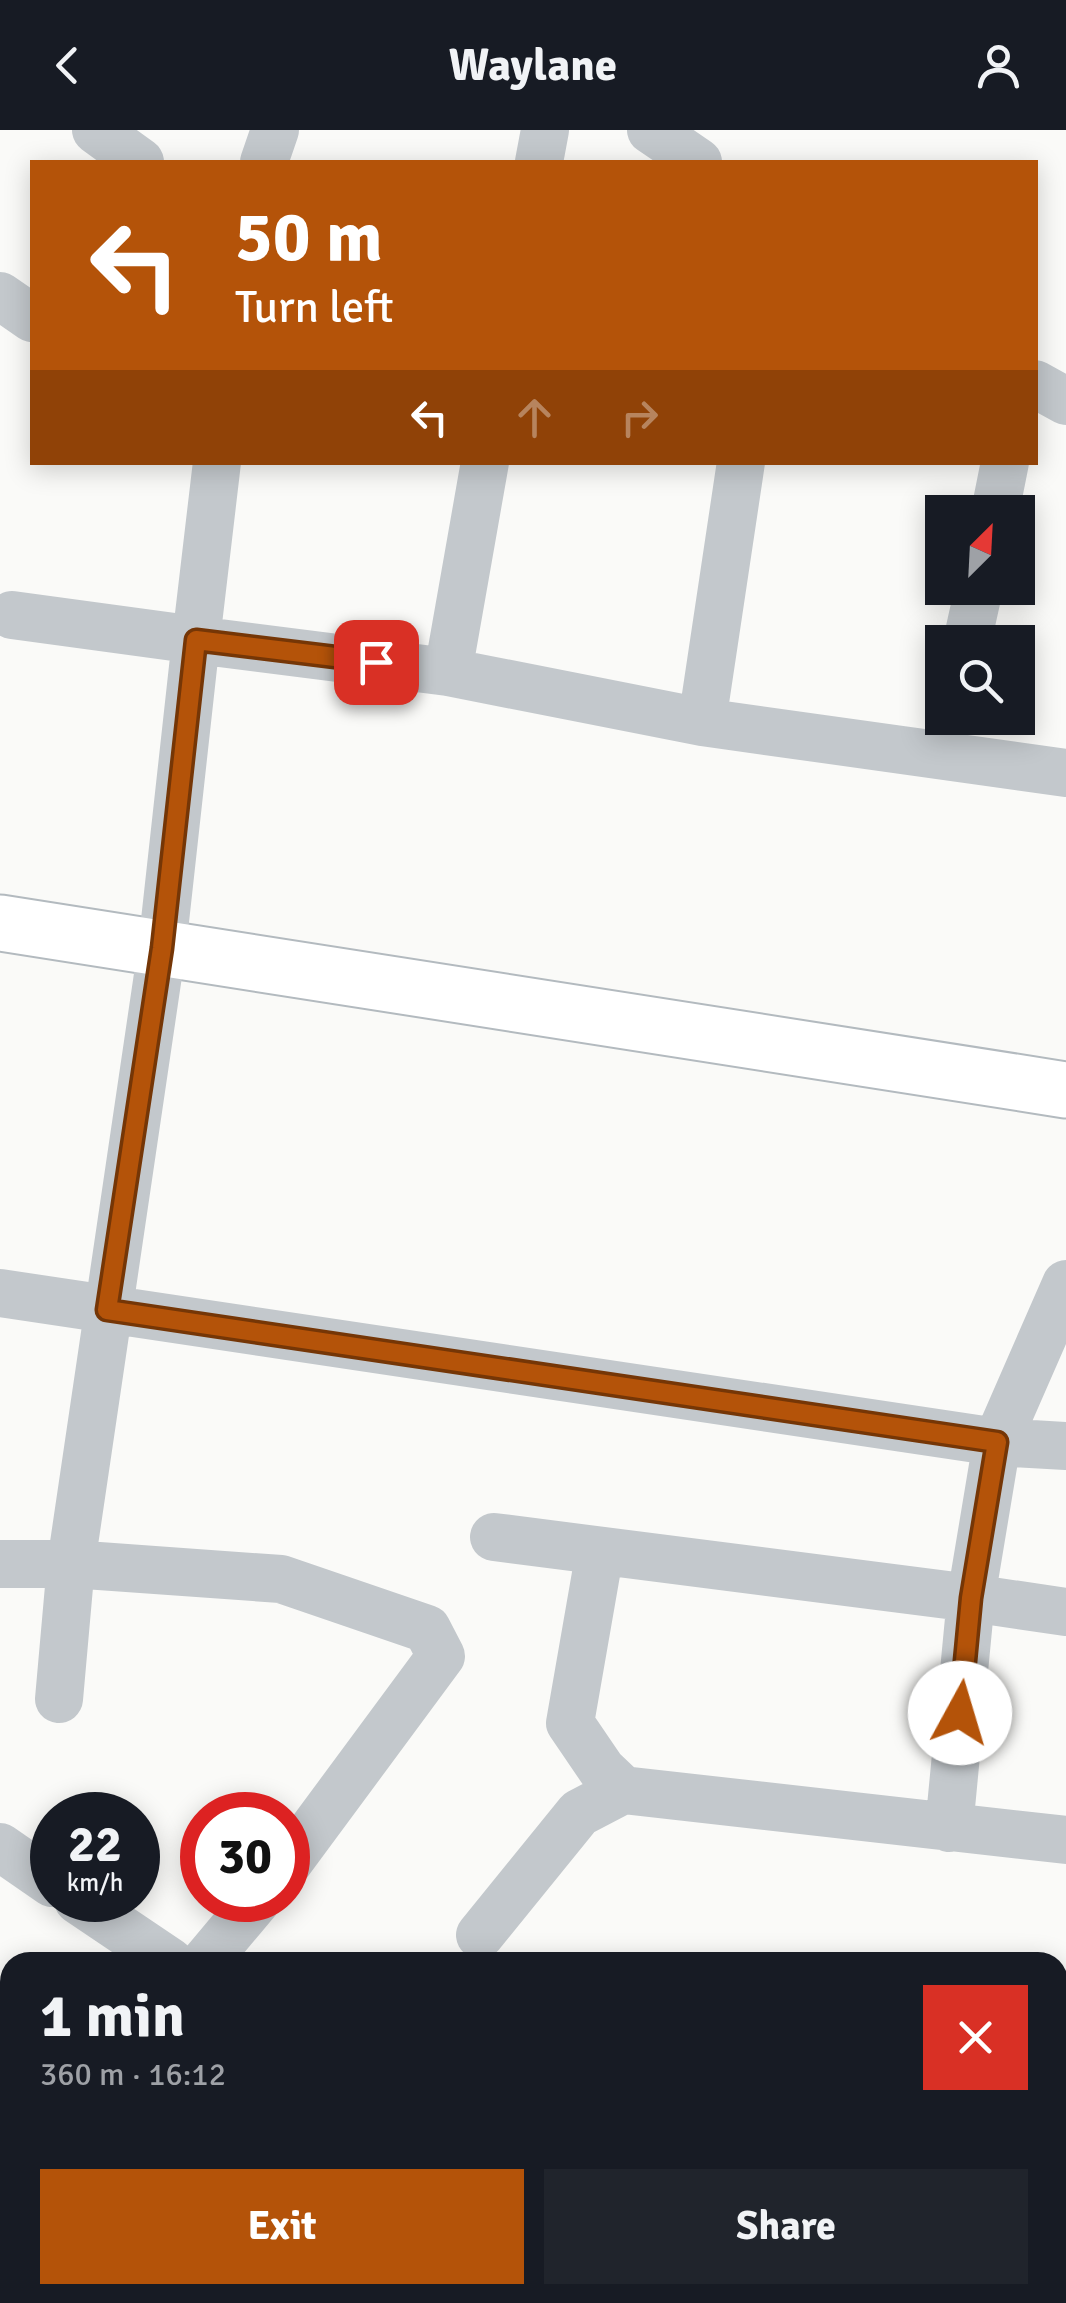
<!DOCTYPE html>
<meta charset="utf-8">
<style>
body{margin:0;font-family:Signika,sans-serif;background:#20242c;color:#f1f3f6;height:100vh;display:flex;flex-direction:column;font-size:38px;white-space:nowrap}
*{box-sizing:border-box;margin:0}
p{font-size:32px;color:#9ea1a6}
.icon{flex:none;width:55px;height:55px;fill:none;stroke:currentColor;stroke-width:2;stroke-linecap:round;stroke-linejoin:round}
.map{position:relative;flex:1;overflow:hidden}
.sheet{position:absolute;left:0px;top:1822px;width:1068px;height:352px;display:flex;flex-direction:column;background:#171b24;border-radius:30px 30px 0 0;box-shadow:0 5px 25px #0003}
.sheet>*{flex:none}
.guide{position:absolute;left:30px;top:30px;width:1008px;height:305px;border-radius:0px;box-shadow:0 5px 25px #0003;background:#b45309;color:#fff;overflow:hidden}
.needle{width:65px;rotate:24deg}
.controls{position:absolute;left:925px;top:365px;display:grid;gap:20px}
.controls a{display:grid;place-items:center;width:110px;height:110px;border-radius:0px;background:#171b24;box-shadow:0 5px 25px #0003;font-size:50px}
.speed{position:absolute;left:30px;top:1662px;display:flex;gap:20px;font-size:50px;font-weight:700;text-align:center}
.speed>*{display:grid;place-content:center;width:130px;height:130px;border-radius:50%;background:#171b24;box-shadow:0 5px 25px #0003;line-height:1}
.speed small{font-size:25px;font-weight:400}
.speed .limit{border:15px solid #d22;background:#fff;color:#111}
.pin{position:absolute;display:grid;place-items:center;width:85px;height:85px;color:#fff;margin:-42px;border-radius:20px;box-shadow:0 5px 15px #0006}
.me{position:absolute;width:110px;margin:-55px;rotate:6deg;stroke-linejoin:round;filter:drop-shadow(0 0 8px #0008)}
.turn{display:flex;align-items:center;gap:35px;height:210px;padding:0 40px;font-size:45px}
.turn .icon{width:130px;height:130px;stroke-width:2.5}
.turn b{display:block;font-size:70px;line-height:85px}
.lanes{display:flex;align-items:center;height:95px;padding:0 40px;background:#0003;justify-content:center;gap:50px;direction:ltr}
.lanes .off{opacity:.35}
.round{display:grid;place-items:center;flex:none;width:105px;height:105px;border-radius:0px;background:#20242c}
.summary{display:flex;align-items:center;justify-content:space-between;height:170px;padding:0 40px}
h1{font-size:60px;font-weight:700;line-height:75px}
.primary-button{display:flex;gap:20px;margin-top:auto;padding:20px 40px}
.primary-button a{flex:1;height:115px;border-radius:0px;background:#b45309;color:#fff;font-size:40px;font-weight:700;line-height:115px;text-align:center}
.primary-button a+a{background:#20242c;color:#f1f3f6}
header{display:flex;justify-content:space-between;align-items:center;height:130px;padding:0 40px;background:#171b24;font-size:45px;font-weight:700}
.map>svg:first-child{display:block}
</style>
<header><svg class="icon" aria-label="back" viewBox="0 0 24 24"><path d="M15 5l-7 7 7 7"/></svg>Waylane<svg class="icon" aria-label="person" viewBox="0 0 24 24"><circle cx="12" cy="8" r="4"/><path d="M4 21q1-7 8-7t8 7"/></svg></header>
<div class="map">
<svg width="1066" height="2173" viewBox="0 0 1066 2173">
<rect width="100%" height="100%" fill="#fafaf8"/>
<path fill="#e8e9e9" d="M 63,2165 L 299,2165 L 318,2173 L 60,2173 Z"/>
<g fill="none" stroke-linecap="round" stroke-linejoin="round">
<g stroke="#b3babf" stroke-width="59">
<path id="secondary" d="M 0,793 L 1066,960"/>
</g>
<path stroke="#c3c8cc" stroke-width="48" d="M 96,0 L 140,32
M 651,0 L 698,32
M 264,32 L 275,0
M 539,32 L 545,0
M 0,166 L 32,188
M 1035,254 L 1066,271
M 995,382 L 1005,332
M 12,485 L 196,510 L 217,332
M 967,512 L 979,458
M 448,542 L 485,332
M 702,592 L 741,332
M 1066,1154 L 997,1312 L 971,1468 L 1066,1482
M 0,1163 L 997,1312 L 1066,1316
M 494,1407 L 971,1468 L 949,1698
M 600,1421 L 570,1593 L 602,1640 L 623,1660
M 0,1434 L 71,1434 L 59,1569
M 0,1717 L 52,1753
M 288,1733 L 441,1526 L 427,1499 L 281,1449 L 71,1434 L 162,818 L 196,510 L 448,542 L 702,592 L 1066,643
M 78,1770 L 170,1832
M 480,1805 L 579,1683 L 623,1660 L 1066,1710
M 205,1832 L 257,1770
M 1058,1946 L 1066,1948
M 541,2165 L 553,2173
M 855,2173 L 856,2165"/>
<use href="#secondary" stroke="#fff" stroke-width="55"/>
</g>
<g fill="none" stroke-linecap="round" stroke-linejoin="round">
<g stroke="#753606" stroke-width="25">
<path id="route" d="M 376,532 L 196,510 L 162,818 L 107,1180 L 997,1312 L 971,1468 L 960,1583"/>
</g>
<use href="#route" stroke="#b45309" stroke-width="18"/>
</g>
</svg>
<div class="controls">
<a><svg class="needle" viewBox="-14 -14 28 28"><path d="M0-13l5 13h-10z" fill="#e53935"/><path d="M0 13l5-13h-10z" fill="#9ea1a6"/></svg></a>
<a><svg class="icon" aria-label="search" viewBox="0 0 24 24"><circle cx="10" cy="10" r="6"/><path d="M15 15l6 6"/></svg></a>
</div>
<div class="speed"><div>22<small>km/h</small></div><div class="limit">30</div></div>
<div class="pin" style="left:376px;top:532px;background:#d93025"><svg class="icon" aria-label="arrive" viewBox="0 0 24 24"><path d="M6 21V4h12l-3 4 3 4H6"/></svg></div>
<svg class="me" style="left:960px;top:1583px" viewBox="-20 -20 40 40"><circle r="19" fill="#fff"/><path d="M0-13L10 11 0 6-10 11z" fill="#b45309"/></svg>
<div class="guide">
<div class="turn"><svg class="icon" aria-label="left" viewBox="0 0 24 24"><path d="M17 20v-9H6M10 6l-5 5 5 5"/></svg><div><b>50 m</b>Turn left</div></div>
<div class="lanes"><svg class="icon" aria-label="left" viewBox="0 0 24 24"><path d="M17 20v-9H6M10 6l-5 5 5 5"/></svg><svg class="icon off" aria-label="ahead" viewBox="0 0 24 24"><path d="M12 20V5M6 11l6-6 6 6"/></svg><svg class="icon off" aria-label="right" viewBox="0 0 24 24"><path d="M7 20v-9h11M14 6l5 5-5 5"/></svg></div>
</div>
<section class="sheet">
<div class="summary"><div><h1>1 min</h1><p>360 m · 16:12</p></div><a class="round" style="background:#d93025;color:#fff"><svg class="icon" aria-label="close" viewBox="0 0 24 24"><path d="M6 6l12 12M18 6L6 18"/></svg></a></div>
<div class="primary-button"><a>Exit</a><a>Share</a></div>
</section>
</div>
